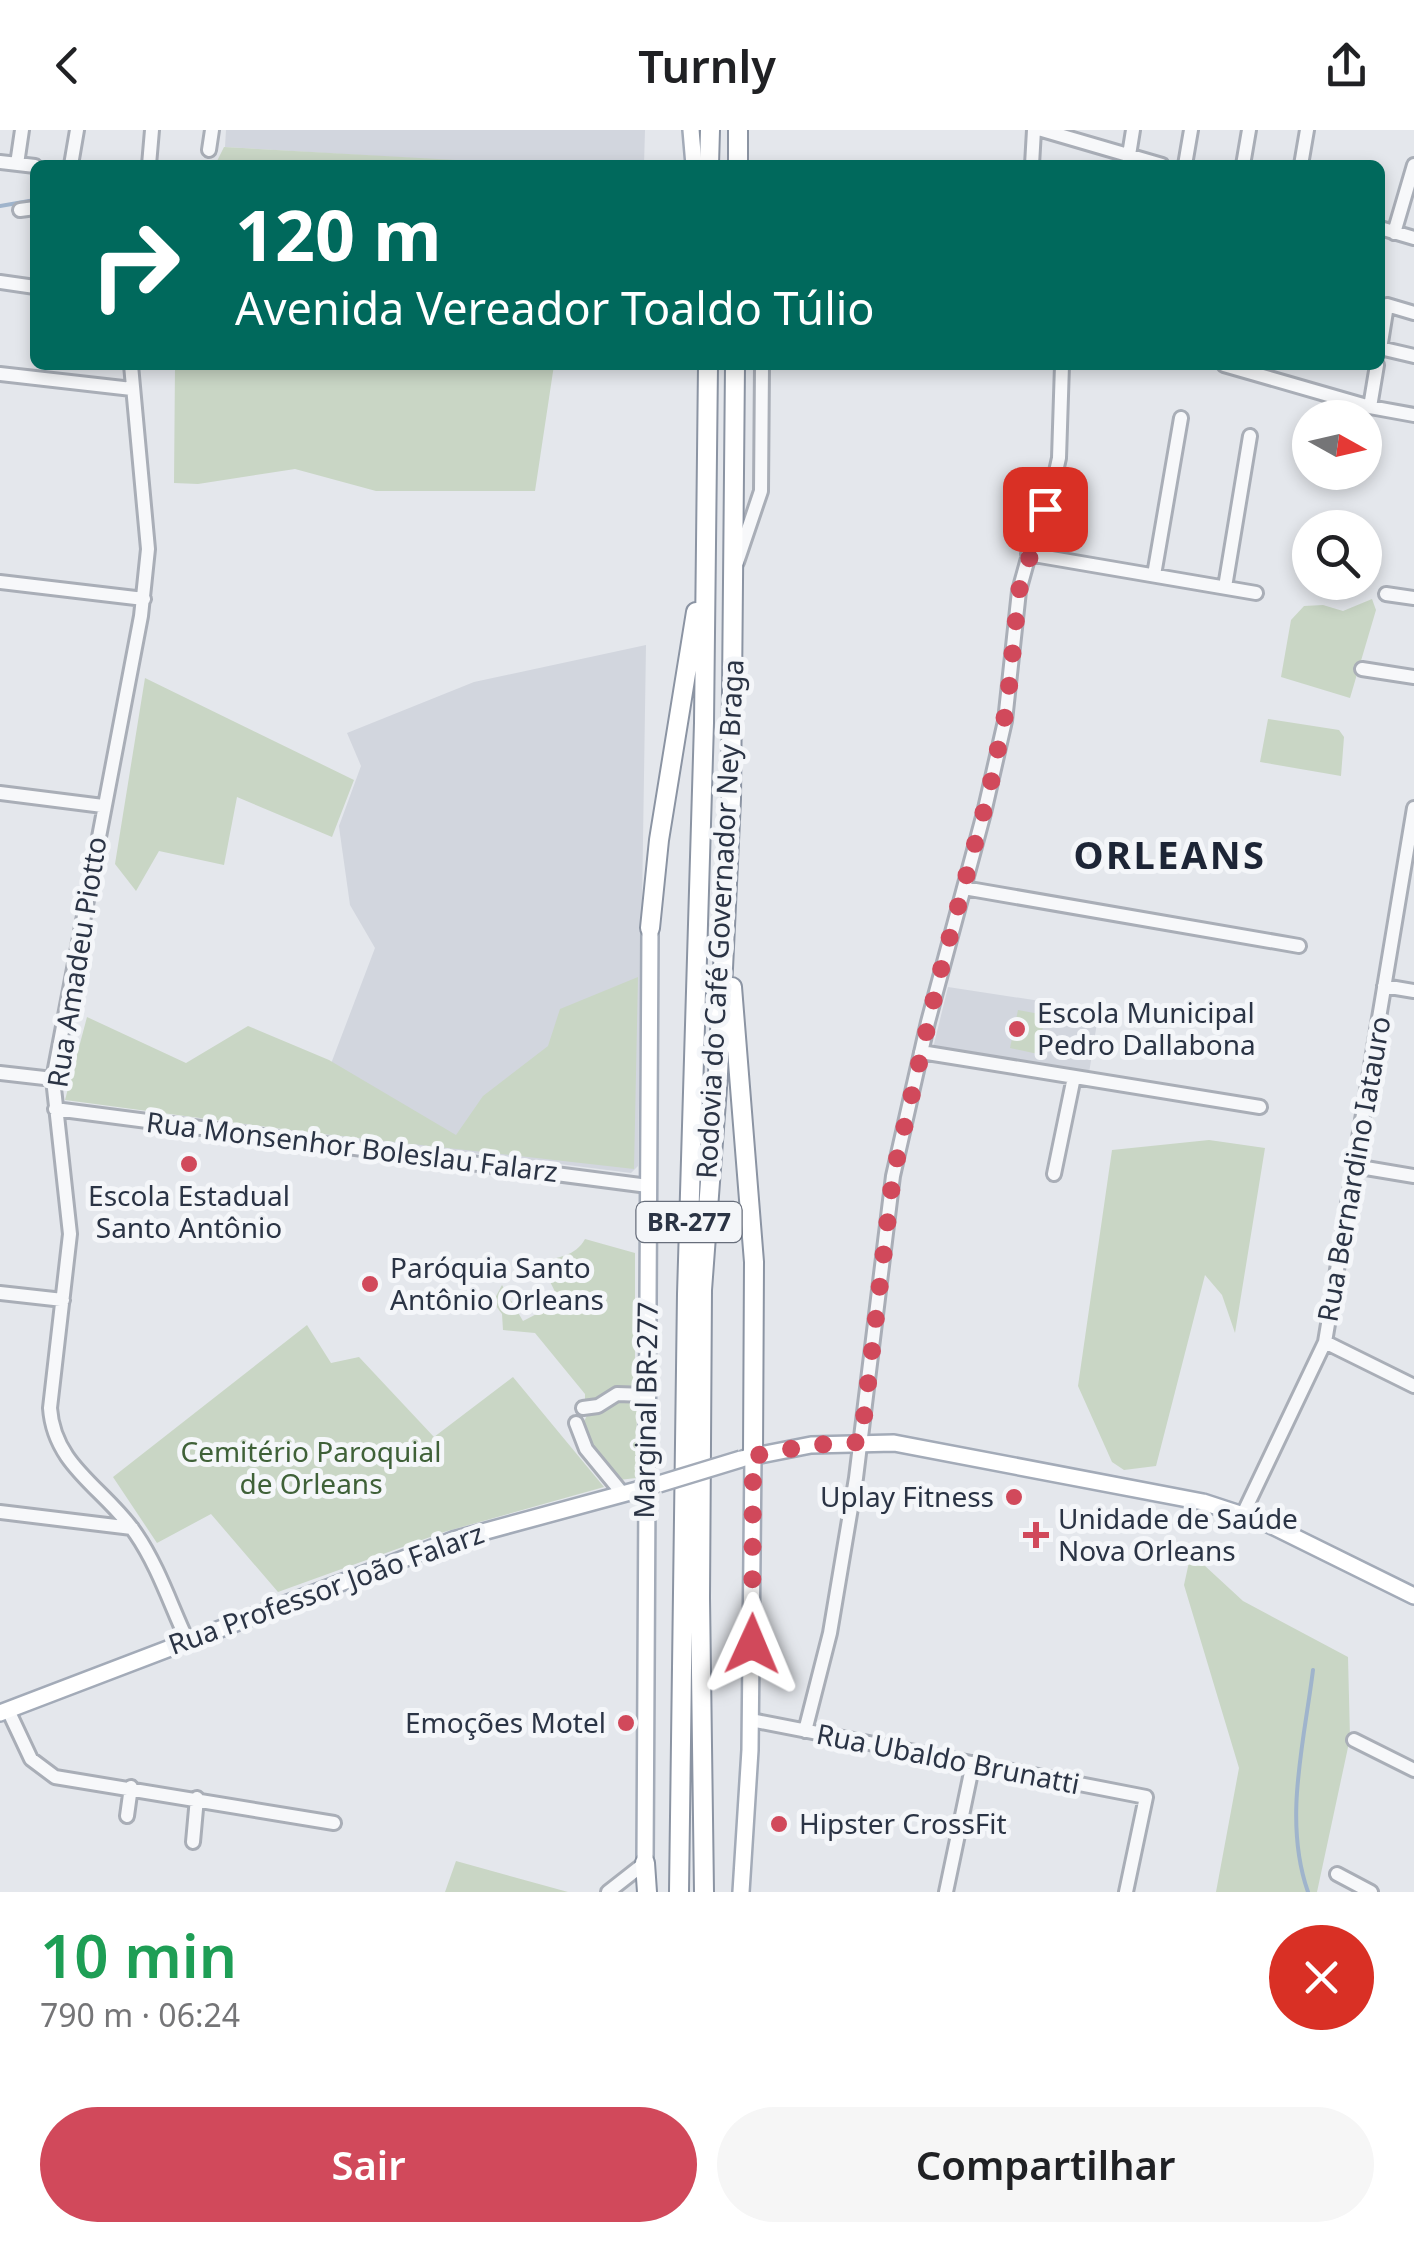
<!DOCTYPE html>
<html lang="pt">
<meta charset="utf-8">
<style>
body{margin:0;font-family:"Noto Sans",sans-serif;background:#f6f6f6;color:#202124;height:100vh;display:flex;flex-direction:column;font-size:38px;white-space:nowrap}
*{box-sizing:border-box;margin:0}
p{font-size:32px;color:#757577}
.icon{flex:none;width:55px;height:55px;fill:none;stroke:currentColor;stroke-width:2;stroke-linecap:round;stroke-linejoin:round}
.map{position:relative;height:1762px;overflow:hidden}
.drawer{display:flex;flex-direction:column;background:#fff;flex:1}
.drawer>*{flex:none}
.guide{position:absolute;left:30px;top:30px;width:1355px;height:210px;border-radius:15px;box-shadow:0 5px 15px #0003;background:#00695c;color:#fff;overflow:hidden}
.needle{width:65px;rotate:98deg}
.fabs{position:absolute;left:1292px;top:270px;display:grid;gap:20px}
.fabs a{display:grid;place-items:center;width:90px;height:90px;border-radius:50%;background:#fff;box-shadow:0 5px 15px #0003;font-size:50px}
.pin{position:absolute;display:grid;place-items:center;width:85px;height:85px;color:#fff;margin:-42px;border-radius:20px;box-shadow:0 5px 15px #0006}
.me{position:absolute;width:110px;margin:-55px;rotate:1deg;stroke-linejoin:round;filter:drop-shadow(0 0 8px #0008)}
.turn{display:flex;align-items:center;gap:35px;height:210px;padding:0 40px;font-size:45px}
.turn .icon{width:130px;height:130px;stroke-width:2.5}
.turn b{display:block;font-size:70px;line-height:85px}
.round{display:grid;place-items:center;flex:none;width:105px;height:105px;border-radius:52px;background:#f6f6f6}
.head{display:flex;align-items:center;justify-content:space-between;height:170px;padding:0 40px}
h1{font-size:60px;font-weight:600;line-height:75px;color:#1e9e55}
.cta{display:flex;gap:20px;margin-top:auto;padding:20px 40px}
.cta a{flex:1;height:115px;border-radius:60px;background:#d1495b;color:#fff;font-size:40px;font-weight:600;line-height:115px;text-align:center}
.cta a+a{background:#f6f6f6;color:#202124}
header{display:flex;justify-content:space-between;align-items:center;height:130px;padding:0 40px;background:#fff;font-size:45px;font-weight:600}
.map>svg:first-child{display:block}
</style>
<header><svg class="icon" aria-label="back" viewBox="0 0 24 24"><path d="M15 5l-7 7 7 7"/></svg>Turnly<svg class="icon" aria-label="share" viewBox="0 0 24 24"><path d="M12 15V3M7 8l5-5 5 5M5 13v7h14v-7"/></svg></header>
<div class="map">
<svg width="1414" height="1762" viewBox="0 0 1414 1762">
<rect width="100%" height="100%" fill="#e4e7ec"/>
<path fill="#d2d6de" d="M 226,0 L 645,0 L 644,35 L 525,35 L 225,17 Z
M 646,515 L 638,1036 L 631,1043 L 305,1002 L 375,818 L 350,775 L 340,704 L 339,696 L 361,636 L 347,603 L 474,552 Z
M 948,857 L 1099,880 L 1089,943 L 933,918 Z"/>
<path fill="#c9d6c5" d="M 224,17 L 548,35 L 215,35 Z
M 175,235 L 554,235 L 535,361 L 376,361 L 295,339 L 198,354 L 174,353 Z
M 1372,469 L 1376,480 L 1350,568 L 1281,547 L 1291,490 L 1304,476 L 1323,475 L 1343,481 Z
M 145,548 L 354,650 L 332,707 L 237,667 L 224,735 L 159,721 L 136,761 L 115,734 Z
M 1268,589 L 1339,600 L 1344,607 L 1341,646 L 1260,632 Z
M 638,847 L 634,1039 L 305,1002 L 65,970 L 87,887 L 186,933 L 248,896 L 329,930 L 456,1005 L 483,966 L 548,916 L 560,879 Z
M 1018,880 L 1045,885 L 1038,924 L 1010,918 Z
M 1209,1010 L 1265,1018 L 1235,1203 L 1222,1165 L 1205,1145 L 1156,1336 L 1124,1340 L 1112,1332 L 1078,1256 L 1112,1020 Z
M 585,1109 L 635,1123 L 635,1257 L 612,1260 L 596,1271 L 585,1271 L 585,1264 L 535,1203 L 503,1200 L 502,1184 L 493,1172 L 502,1155 L 523,1191 L 560,1172 L 540,1131 C 557,1128 576,1126 585,1109 Z
M 307,1195 L 331,1233 L 359,1227 L 434,1307 L 513,1247 L 604,1357 L 444,1402 L 278,1462 L 211,1384 L 157,1413 L 113,1347 Z
M 637,1269 L 636,1348 L 619,1350 L 589,1313 L 582,1296 L 588,1283 L 614,1270 Z
M 1191,1423 L 1243,1471 L 1348,1527 L 1350,1608 L 1317,1762 L 1216,1762 L 1239,1638 L 1184,1455 Z
M 456,1731 L 568,1762 L 569,1762 L 445,1762 Z"/>
<g fill="none" stroke-linecap="round" stroke-linejoin="round">
<path stroke="#9fb4cc" stroke-width="4" d="M 186,35 L 221,35
M 0,76 L 35,70
M 1308,1762 C 1283,1691 1304,1613 1313,1540"/>
<g stroke="#a9aeb7" stroke-width="18">
<path id="minor" d="M 1042,0 L 1162,35
M 209,20 L 212,0
M 1129,25 L 1133,0
M 0,32 L 35,36
M 17,34 L 22,0
M 71,35 L 77,0
M 149,35 L 152,0
M 1032,35 L 1034,0
M 1185,35 L 1191,0
M 1243,35 L 1249,0
M 1301,35 L 1307,0
M 20,80 L 35,78
M 1380,98 L 1414,108
M 1394,103 L 1414,35
M 0,152 L 35,157
M 1380,218 L 1414,226
M 1380,219 L 1387,175 L 1414,183
M 131,235 L 148,419 L 141,486 L 53,949 L 70,1104 L 50,1278 C 54,1337 106,1359 136,1404 C 158,1436 171,1476 187,1510
M 1224,235 L 1370,277 L 1414,285
M 0,244 L 132,259
M 1370,277 L 1377,235
M 1028,424 L 1256,463
M 737,432 L 761,361 L 762,235
M 1154,445 L 1181,288
M 0,452 L 144,469
M 1225,457 L 1250,306
M 1386,464 L 1414,468
M 1362,539 L 1414,547
M 0,663 L 103,676
M 964,758 L 1299,816
M 1384,856 L 1414,861
M 921,922 L 1260,977
M 0,943 L 53,949
M 55,979 L 648,1056
M 1354,1036 L 1414,1046
M 1054,1044 L 1074,947
M 0,1163 L 63,1170
M 1325,1212 L 1414,1256
M 583,1278 L 598,1276 L 617,1264 L 646,1265
M 576,1293 L 586,1319 L 623,1364
M 0,1382 L 132,1398
M 1243,1384 L 1325,1212 L 1414,678
M 8,1580 L 31,1629 L 55,1647 L 334,1693
M 751,1590 L 1146,1667 L 1126,1762
M 805,1601 L 830,1503 L 856,1348 L 893,1046 L 928,892 L 984,683 L 1005,591 L 1019,461 L 1032,414 L 1051,364 L 1059,328 L 1062,235
M 1354,1610 L 1414,1640
M 127,1686 L 131,1657
M 193,1712 L 197,1668
M 1337,1744 L 1371,1762
M 608,1762 L 645,1733
M 946,1762 L 973,1633"/>
</g>
<g stroke="#a3abb8" stroke-width="20">
<path id="major" d="M 691,0 L 694,35
M 745,1328 L 811,1315 L 894,1313 L 1203,1372 L 1264,1392 L 1414,1466
M 0,1583 L 453,1410 L 652,1356
M 645,1733 L 650,798
M 741,1762 L 750,1620 L 753,1325"/>
</g>
<g stroke="#8b94a3" stroke-width="22">
<path id="highway" d="M 709,35 L 710,0
M 738,35 L 738,0
M 650,798 L 659,710 L 696,482
M 732,857 L 754,1132 L 753,1325
M 645,1733 L 647,1762
M 679,1762 L 687,1164 L 704,593 L 708,235
M 704,1762 L 700,1468 L 702,1160 L 718,944 L 731,669 L 735,235"/>
</g>
<use href="#minor" stroke="#f7f8fa" stroke-width="12"/>
<use href="#major" stroke="#fff" stroke-width="15"/>
<use href="#highway" stroke="#fff" stroke-width="18"/>
<g stroke="#a3abb8" stroke-width="20" stroke-linecap="butt">
<path id="major-bridge" d="M 659,1354 L 741,1329"/>
</g>
<use href="#major-bridge" stroke="#fff" stroke-width="15"/>
</g>
<g fill="none" stroke-linecap="round" stroke-linejoin="round">
<path stroke="#d1495b" stroke-width="18" stroke-dasharray="0 32.4" d="M 752,1514 L 753,1326 L 811,1315 L 861,1312 L 893,1046 L 939,847 L 989,662 L 1007,576 L 1019,461 L 1045,379"/>
</g>
<g fill="#d1495b" stroke="#f4f6f9" stroke-width="4">
<circle cx="1017" cy="899" r="10"/>
<circle cx="189" cy="1034" r="10"/>
<circle cx="370" cy="1154" r="10"/>
<circle cx="1014" cy="1367" r="10"/>
<path d="M1031 1390h10v10h10v10h-10v10h-10v-10h-10v-10h10z"/>
<circle cx="626" cy="1593" r="10"/>
<circle cx="779" cy="1694" r="10"/>
</g>
<g text-anchor="middle" stroke-width="10" stroke-linejoin="round" paint-order="stroke">
<rect fill="#f4f6f9" stroke="#676e7b" stroke-width="2.5" x="636.5" y="1072" width="105" height="40" rx="8"/>
<g font-size="25" font-weight="bold" fill="#2b3445">
<text x="689" y="1101">BR-277</text>
</g>
<g font-size="28" fill="#2b3445" stroke="#f4f6f9">
<text transform="translate(720 789) rotate(-87)" y="10">Rodovia do Café Governador Ney Braga</text>
<text transform="translate(77 832) rotate(-81)" y="10">Rua Amadeu Piotto</text>
<text transform="translate(352 1017) rotate(7)" y="10">Rua Monsenhor Boleslau Falarz</text>
<text transform="translate(1354 1039) rotate(-80)" y="10">Rua Bernardino Iatauro</text>
<text transform="translate(646 1280) rotate(-89)" y="10">Marginal BR-277</text>
<text transform="translate(326 1459) rotate(-20)" y="10">Rua Professor João Falarz</text>
<text transform="translate(948 1629) rotate(11)" y="10">Rua Ubaldo Brunatti</text>
</g>
<g font-size="28" fill="#2b3445" stroke="#f4f6f9" text-anchor="start">
<text x="1037" y="893">Escola Municipal<tspan x="1037" dy="32">Pedro Dallabona</tspan></text>
<text x="189" y="1076" text-anchor="middle">Escola Estadual<tspan x="189" dy="32">Santo Antônio</tspan></text>
<text x="390" y="1148">Paróquia Santo<tspan x="390" dy="32">Antônio Orleans</tspan></text>
<text x="994" y="1377" text-anchor="end">Uplay Fitness</text>
<text x="1058" y="1399">Unidade de Saúde<tspan x="1058" dy="32">Nova Orleans</tspan></text>
<text x="606" y="1603" text-anchor="end">Emoções Motel</text>
<text x="799" y="1704">Hipster CrossFit</text>
</g>
<g font-size="28" fill="#3f6138" stroke="#f4f6f9">
<text x="311" y="1332">Cemitério Paroquial<tspan x="311" dy="32">de Orleans</tspan></text>
</g>
<g font-size="38" font-weight="bold" letter-spacing="2.5" fill="#1d2536" stroke="#f4f6f9">
<text x="1170" y="739">ORLEANS</text>
</g>
</g>
</svg>
<div class="fabs">
<a><svg class="needle" viewBox="-14 -14 28 28"><path d="M0-13l5 13h-10z" fill="#e53935"/><path d="M0 13l5-13h-10z" fill="#757577"/></svg></a>
<a><svg class="icon" aria-label="search" viewBox="0 0 24 24"><circle cx="10" cy="10" r="6"/><path d="M15 15l6 6"/></svg></a>
</div>
<div class="pin" style="left:1045px;top:379px;background:#d93025"><svg class="icon" aria-label="arrive" viewBox="0 0 24 24"><path d="M6 21V4h12l-3 4 3 4H6"/></svg></div>
<svg class="me" style="left:752px;top:1514px" viewBox="-20 -20 40 40"><path d="M0-17L14 15 0 8-14 15z" fill="#d1495b" stroke="#fff" stroke-width="4"/></svg>
<div class="guide">
<div class="turn"><svg class="icon" aria-label="right" viewBox="0 0 24 24"><path d="M7 20v-9h11M14 6l5 5-5 5"/></svg><div><b>120 m</b>Avenida Vereador Toaldo Túlio</div></div>
</div>
</div>
<section class="drawer">
<div class="head"><div><h1>10 min</h1><p>790 m · 06:24</p></div><a class="round" style="background:#d93025;color:#fff"><svg class="icon" aria-label="close" viewBox="0 0 24 24"><path d="M6 6l12 12M18 6L6 18"/></svg></a></div>
<div class="cta"><a>Sair</a><a>Compartilhar</a></div>
</section>
